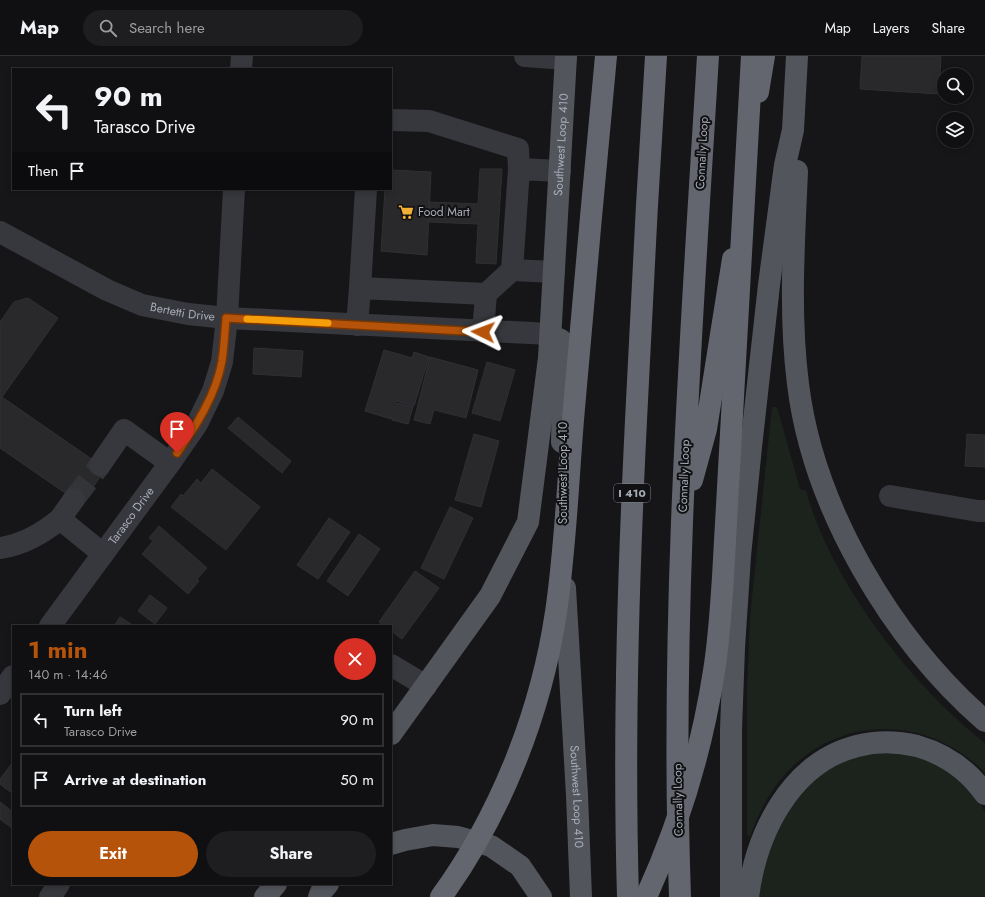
<!DOCTYPE html>
<meta charset="utf-8">
<style>
body{margin:0;font-family:Jost,sans-serif;background:#1e1e20;color:#f1f3f6;height:100vh;display:flex;flex-direction:column;font-size:15px;white-space:nowrap}
*{box-sizing:border-box;margin:0}
p{font-size:13px;color:#9c9d9f}
.icon{flex:none;width:22px;height:22px;fill:none;stroke:currentColor;stroke-width:2;stroke-linecap:round;stroke-linejoin:round}
.map{position:relative;flex:1;overflow:hidden}
.drawer{position:absolute;left:12px;top:569px;width:380px;height:260px;display:flex;flex-direction:column;background:#101012;border-radius:0px;box-shadow:0 2px 6px #0003,0 0 0 1px #303032}
.drawer>*{flex:none}
.guide{position:absolute;left:12px;top:12px;width:380px;height:122px;border-radius:0px;box-shadow:0 2px 6px #0003,0 0 0 1px #303032;background:#101012;color:#f1f3f6;overflow:hidden}
.tools{position:absolute;left:937px;top:12px;display:grid;gap:8px}
.tools a{display:grid;place-items:center;width:36px;height:36px;border-radius:50%;background:#101012;box-shadow:0 2px 6px #0003,0 0 0 1px #303032;font-size:20px}
.pin{position:absolute;display:grid;place-items:center;width:34px;height:34px;color:#fff;margin:-41px -17px;border-radius:50% 50% 50% 0;rotate:-45deg;box-shadow:0 0 4px #0007}
.pin .icon{rotate:45deg}
.me{position:absolute;width:44px;margin:-22px;rotate:273deg;stroke-linejoin:round;filter:drop-shadow(0 0 3px #0008)}
.turn{display:flex;align-items:center;gap:14px;height:84px;padding:0 16px;font-size:18px}
.turn .icon{width:52px;height:52px;stroke-width:2.5}
.turn b{display:block;font-size:28px;line-height:34px}
.then{display:flex;align-items:center;height:38px;padding:0 16px;background:#0003;gap:8px;font-size:15px}
.round{display:grid;place-items:center;flex:none;width:42px;height:42px;border-radius:21px;background:#1e1e20}
.head{display:flex;align-items:center;justify-content:space-between;height:68px;padding:0 16px}
h1{font-size:24px;font-weight:700;line-height:30px;color:#b45309}
.action{display:flex;gap:8px;margin-top:auto;padding:8px 16px}
.action a{flex:1;height:46px;border-radius:24px;background:#b45309;color:#fff;font-size:16px;font-weight:700;line-height:46px;text-align:center}
.action a+a{background:#1e1e20;color:#f1f3f6}
ul{padding:0;list-style:none}
li{display:flex;align-items:center;gap:12px;height:54px;margin:0 8px 6px;padding:0 8px;border:2px solid #303032;border-radius:0px}
li div{flex:1}
li b{display:block;font-size:15px}
li em{font-style:normal}
header{display:flex;align-items:center;gap:24px;box-sizing:border-box;height:56px;padding:0 20px;background:#101012;border-bottom:1px solid #303032}
header strong{font-size:19px}
nav{display:flex;gap:22px;margin-inline-start:auto;font-size:14px}
.search{width:280px;height:36px;background:#1e1e20;display:flex;align-items:center;gap:10px;box-sizing:border-box;padding:0 14px;border-radius:22px;color:#9c9d9f;font-size:15px}
.map>svg:first-child{display:block}
</style>
<header>
<strong>Map</strong>
<div class="search"><svg class="icon" aria-label="search" viewBox="0 0 24 24"><circle cx="10" cy="10" r="6"/><path d="M15 15l6 6"/></svg>Search here</div>
<nav><a>Map</a><a>Layers</a><a>Share</a></nav>
</header>
<div class="map">
<svg width="985" height="841" viewBox="0 0 985 841">
<rect width="100%" height="100%" fill="#161618"/>
<path fill="#1c231d" d="M 772,351 L 777,351 L 800,433 L 806,435 C 832,527 911,629 985,687 L 985,717 C 931,661 846,657 790,713 C 772,731 758,757 750,781 L 747,778 L 747,635 L 750,561 Z
M 877,695 L 917,700 L 946,713 L 977,742 L 985,756 L 985,841 L 756,841 L 769,793 L 792,748 L 805,730 L 842,704 Z"/>
<path fill="#29292c" stroke="#303034" d="M 862,0 L 941,0 L 939,38 L 860,33 Z
M 480,113 L 502,113 L 496,208 L 476,207 L 478,168 L 429,166 L 429,146 L 478,148 Z
M 391,114 L 431,116 L 427,199 L 381,195 L 385,133 L 391,133 Z
M 28,242 L 58,262 L 2,341 L 106,413 L 81,448 L 0,392 L 0,266 L 14,246 Z
M 254,292 L 303,295 L 301,321 L 253,318 Z
M 384,294 L 412,302 L 414,296 L 429,301 L 414,350 L 396,345 L 391,363 L 365,355 Z
M 430,301 L 478,314 L 466,362 L 434,354 L 430,368 L 414,364 Z
M 487,306 L 515,314 L 500,365 L 472,357 Z
M 397,347 L 413,351 L 408,368 L 392,364 Z
M 238,361 L 291,405 L 282,417 L 228,372 Z
M 474,378 L 499,385 L 481,451 L 455,444 Z
M 967,378 L 985,379 L 985,411 L 965,410 Z
M 212,413 L 260,451 L 226,494 L 171,451 L 181,438 L 183,440 L 197,423 L 201,427 Z
M 450,451 L 473,462 L 444,523 L 421,512 Z
M 329,462 L 350,476 L 318,523 L 297,509 Z
M 159,470 L 207,512 L 197,523 L 199,525 L 188,538 L 142,498 L 153,485 L 149,482 Z
M 359,478 L 380,493 L 348,540 L 327,525 Z
M 415,515 L 439,532 L 402,583 L 391,575 L 391,570 L 384,570 L 379,566 Z
M 150,539 L 167,552 L 155,568 L 138,555 Z
M 120,561 L 134,570 L 114,570 Z
M 13,706 L 13,738 L 0,728 L 0,723 Z
M 0,746 L 13,756 L 13,773 L 0,763 Z"/>
<g fill="none" stroke-linecap="round" stroke-linejoin="round">
<path stroke="#333438" stroke-width="22" stroke-dasharray="22 11" stroke-linecap="butt" d="M 74,443 L 100,409"/>
<g stroke="#37383d" stroke-width="22">
<path d="M 525,0 L 566,3"/>
<path d="M 241,13 L 242,0"/>
<path d="M 391,64 L 429,65 L 518,93 L 519,113"/>
<path id="s1" d="M 0,176 L 107,234 L 142,249 L 188,258 L 227,262 L 551,278"/>
<path d="M 512,214 L 554,216"/>
<path d="M 360,232 L 366,133"/>
<path d="M 357,269 L 360,232 L 486,238"/>
<path d="M 483,276 L 486,238 L 512,214 L 519,113 L 560,115"/>
<path d="M 100,409 L 124,374 L 170,407"/>
<path d="M 890,440 L 978,455 L 985,455"/>
<path d="M 60,463 L 74,443"/>
<path d="M 0,492 C 22,489 43,477 60,463 L 103,498"/>
<path id="s2" d="M 50,570 L 170,407 L 197,368 L 213,335 L 222,306 L 227,262 L 234,133"/>
<path d="M 391,609 L 426,630"/>
<path d="M 0,638 L 13,620"/>
<path d="M 50,841 L 59,828"/>
</g>
<g stroke="#53555c" stroke-width="22">
<path d="M 797,115 C 794,186 789,258 798,328 C 813,452 892,584 985,665"/>
<path d="M 559,283 L 562,285 L 564,291 L 562,386"/>
<path id="s3" d="M 565,532 L 577,739 L 581,841"/>
<path id="s4" d="M 391,678 L 490,540 L 528,466 L 549,302 L 566,0"/>
<path d="M 391,788 L 405,784 L 433,779 L 458,781 L 491,790 L 520,810 L 541,841"/>
<path d="M 265,841 L 276,828"/>
<path d="M 319,841 L 321,836 L 328,828"/>
<path d="M 731,841 L 731,674 L 734,592 L 740,500 L 751,391 L 769,229 L 785,109 L 793,74 L 797,0"/>
<path d="M 748,841 C 756,778 790,707 857,690 C 876,685 897,685 917,690 C 945,698 968,714 985,738"/>
</g>
<path stroke="#63666e" stroke-width="22" d="M 758,36 L 764,0
M 692,424 L 706,373 L 733,203
M 628,841 C 623,669 629,497 638,325 C 643,217 649,108 656,0
M 680,841 C 670,560 691,280 708,0"/>
<path stroke="#63666e" stroke-width="22" d="M 441,841 C 501,758 541,657 556,556 C 566,489 568,420 574,352 C 584,235 595,117 606,0
M 646,841 C 679,769 702,693 714,615 C 719,584 721,552 723,521 L 752,0"/>
</g>
<g fill="none" stroke-linecap="round" stroke-linejoin="round">
<g stroke="#753606" stroke-width="10">
<path id="route" d="M 177,397 C 196,370 216,339 222,305 C 224,291 225,276 226,262 L 483,276"/>
</g>
<use href="#route" stroke="#b45309" stroke-width="7"/>
<path stroke="#f59e0b" stroke-width="7" d="M 247,263 L 328,267"/>
</g>
<defs>
<g id="supermarket-bare" transform="scale(1.2)"><path d="M-6-5.5h2.5l.6 2H6L4.5 2H-2.5L-4.4-4H-6ZM-1.5 3.2a1.3 1.3 0 1 0 .1 0ZM3 3.2a1.3 1.3 0 1 0 .1 0Z" fill="#f2b134" stroke="#111113" stroke-width="2.5" paint-order="stroke"/></g>
</defs>
<g fill-rule="evenodd">
<use href="#supermarket-bare" x="406" y="156"/>
</g>
<g text-anchor="middle" stroke-width="4" stroke-linejoin="round" paint-order="stroke">
<rect fill="#111113" stroke="#7b7e86" stroke-width="1" x="614" y="428" width="36" height="18" rx="3"/>
<g font-size="11" font-weight="bold" fill="#a8adb8">
<text x="632" y="441">I 410</text>
</g>
<g font-size="12" fill="#a8adb8" stroke="#111113">
<text dy="4" stroke="none"><textPath href="#s4" startOffset="632">Southwest Loop 410</textPath></text>
<text transform="translate(702 97) rotate(-87)" y="4">Connally Loop</text>
<text dy="4" stroke="none"><textPath href="#s1" startOffset="201">Bertetti Drive</textPath></text>
<text transform="translate(563 417) rotate(-90)" y="4">Southwest Loop 410</text>
<text transform="translate(684 420) rotate(-88)" y="4">Connally Loop</text>
<text dy="4" stroke="none"><textPath href="#s2" startOffset="137">Tarasco Drive</textPath></text>
<text dy="4" stroke="none"><textPath href="#s3" startOffset="209">Southwest Loop 410</textPath></text>
<text transform="translate(678 744) rotate(-91)" y="4">Connally Loop</text>
</g>
<g font-size="12" fill="#a8adb8" stroke="#111113" text-anchor="start">
<text x="418" y="160">Food Mart</text>
</g>
</g>
</svg>
<div class="tools">
<a><svg class="icon" aria-label="search" viewBox="0 0 24 24"><circle cx="10" cy="10" r="6"/><path d="M15 15l6 6"/></svg></a>
<a><svg class="icon" aria-label="layers" viewBox="0 0 24 24"><path d="M12 4l9 5-9 5-9-5zM3 14l9 5 9-5"/></svg></a>
</div>
<div class="pin" style="left:177px;top:397px;background:#d93025"><svg class="icon" aria-label="arrive" viewBox="0 0 24 24"><path d="M6 21V4h12l-3 4 3 4H6"/></svg></div>
<svg class="me" style="left:483px;top:276px" viewBox="-20 -20 40 40"><path d="M0-17L14 15 0 8-14 15z" fill="#b45309" stroke="#fff" stroke-width="4"/></svg>
<div class="guide">
<div class="turn"><svg class="icon" aria-label="left" viewBox="0 0 24 24"><path d="M17 20v-9H6M10 6l-5 5 5 5"/></svg><div><b>90 m</b>Tarasco Drive</div></div>
<div class="then">Then<svg class="icon" aria-label="arrive" viewBox="0 0 24 24"><path d="M6 21V4h12l-3 4 3 4H6"/></svg></div>
</div>
<section class="drawer">
<div class="head"><div><h1>1 min</h1><p>140 m · 14:46</p></div><a class="round" style="background:#d93025;color:#fff"><svg class="icon" aria-label="close" viewBox="0 0 24 24"><path d="M6 6l12 12M18 6L6 18"/></svg></a></div>
<ul>
<li><svg class="icon" aria-label="left" viewBox="0 0 24 24"><path d="M17 20v-9H6M10 6l-5 5 5 5"/></svg><div><b>Turn left</b><p>Tarasco Drive</p></div><em>90 m</em></li>
<li><svg class="icon" aria-label="arrive" viewBox="0 0 24 24"><path d="M6 21V4h12l-3 4 3 4H6"/></svg><div><b>Arrive at destination</b></div><em>50 m</em></li>
</ul>
<div class="action"><a>Exit</a><a>Share</a></div>
</section>
</div>
